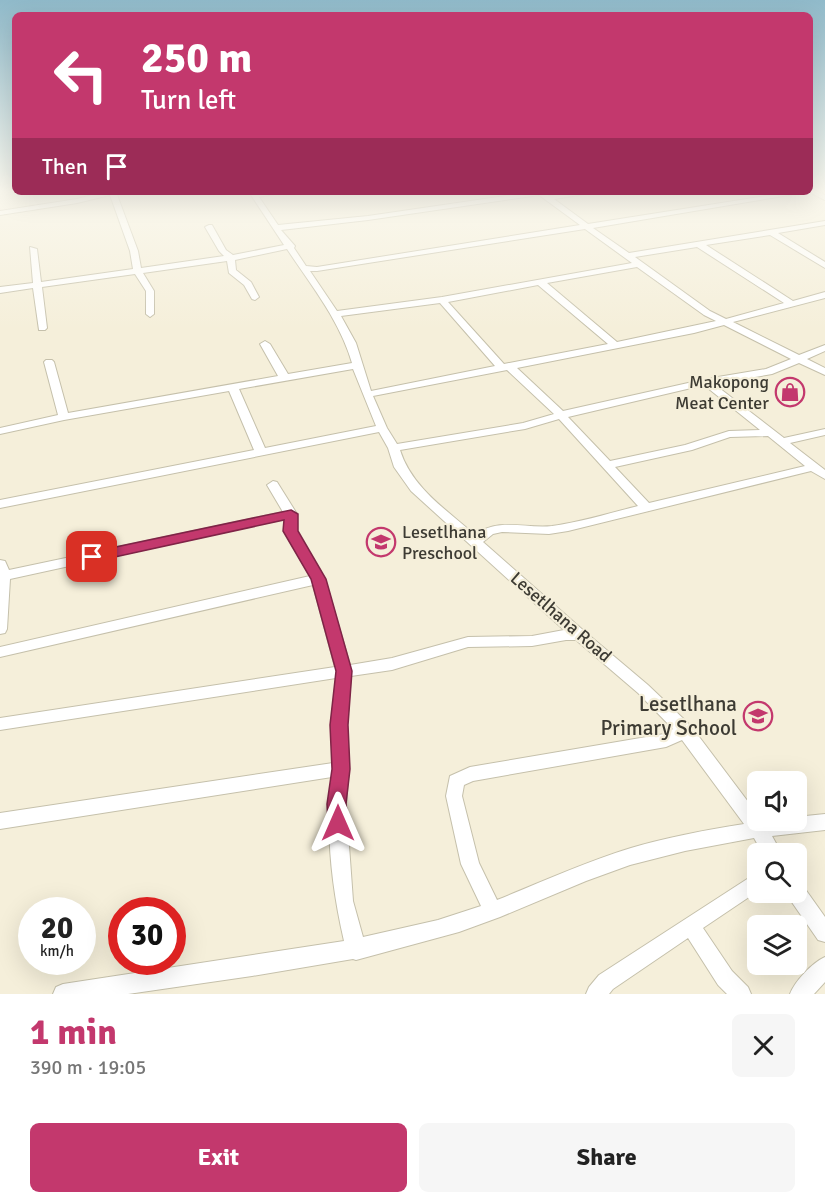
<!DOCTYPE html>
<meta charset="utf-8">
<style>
body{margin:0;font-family:Signika,sans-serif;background:#f6f6f6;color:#222;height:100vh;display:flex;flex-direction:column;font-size:22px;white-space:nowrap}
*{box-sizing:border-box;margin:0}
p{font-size:20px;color:#767676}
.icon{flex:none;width:33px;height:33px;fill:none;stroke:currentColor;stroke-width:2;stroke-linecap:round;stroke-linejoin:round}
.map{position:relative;height:994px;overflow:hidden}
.panel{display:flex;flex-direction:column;background:#fff;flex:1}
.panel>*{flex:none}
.guide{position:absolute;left:12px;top:12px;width:801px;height:183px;border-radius:9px;box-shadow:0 6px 24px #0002;background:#c3386d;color:#fff;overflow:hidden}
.fabs{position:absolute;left:747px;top:771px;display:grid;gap:12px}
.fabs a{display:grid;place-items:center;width:60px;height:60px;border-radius:9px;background:#fff;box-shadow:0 6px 24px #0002;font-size:30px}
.speed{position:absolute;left:18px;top:897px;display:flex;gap:12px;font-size:30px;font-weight:700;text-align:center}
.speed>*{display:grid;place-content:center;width:78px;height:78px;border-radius:50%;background:#fff;box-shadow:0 6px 24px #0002;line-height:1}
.speed small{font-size:15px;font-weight:400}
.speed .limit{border:9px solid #d22;background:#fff;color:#111}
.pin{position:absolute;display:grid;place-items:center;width:51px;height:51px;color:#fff;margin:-26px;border-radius:12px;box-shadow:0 3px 9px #0006}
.me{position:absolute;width:66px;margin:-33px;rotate:0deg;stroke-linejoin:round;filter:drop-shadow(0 0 4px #0008)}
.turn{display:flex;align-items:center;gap:21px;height:126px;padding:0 30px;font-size:27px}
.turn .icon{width:78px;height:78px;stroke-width:2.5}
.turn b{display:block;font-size:42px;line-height:51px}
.then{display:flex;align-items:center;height:57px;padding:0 30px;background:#0003;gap:12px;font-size:22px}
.round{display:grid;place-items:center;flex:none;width:63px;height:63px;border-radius:9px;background:#f6f6f6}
.head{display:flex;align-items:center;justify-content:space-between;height:102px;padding:0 30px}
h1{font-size:36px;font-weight:700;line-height:45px;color:#c3386d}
.action{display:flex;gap:12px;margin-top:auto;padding:12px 30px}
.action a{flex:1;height:69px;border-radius:9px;background:#c3386d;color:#fff;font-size:24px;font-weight:700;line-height:69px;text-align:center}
.action a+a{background:#f6f6f6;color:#222}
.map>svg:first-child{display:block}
</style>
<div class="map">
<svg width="825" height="994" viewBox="0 0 825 994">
<rect width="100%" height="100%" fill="#f5efda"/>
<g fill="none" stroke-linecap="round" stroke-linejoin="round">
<g stroke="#c5c0ab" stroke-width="2">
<path id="minor" d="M 810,190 L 815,190 L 825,195 L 825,200 L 809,192 Z
M 104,192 L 116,192 L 138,251 L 141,268 L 224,256 L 219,251 L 205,227 L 209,225 L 212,225 L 226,250 L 233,255 L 284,245 L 249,192 L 284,192 L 259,197 L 278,225 L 368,216 L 533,192 L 544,192 L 549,196 L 578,192 L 598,192 L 554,199 L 588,224 L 791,192 L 807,192 L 593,228 L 629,253 L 825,221 L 825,225 L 778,233 L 825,262 L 825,268 L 770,235 L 706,245 L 793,301 L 825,292 L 825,298 L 733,322 L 799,355 L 825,345 L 825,351 L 807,359 L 825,368 L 825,375 L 799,363 L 772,374 L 714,384 L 784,438 L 825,429 L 825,435 L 790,443 L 825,470 L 825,479 L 811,471 L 568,531 L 549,534 L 502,532 L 493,534 L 483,542 L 584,631 L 648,685 L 691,726 L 758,815 L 758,820 L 796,820 L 796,817 L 825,814 L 825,830 L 772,836 L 782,854 L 763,854 L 754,838 L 685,851 L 630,865 L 586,881 L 500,917 L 459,932 L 356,960 L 353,959 L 252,976 L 128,994 L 53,994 L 56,987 L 63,984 L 344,941 C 332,889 325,831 332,777 L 0,829 L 0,813 L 333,763 L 331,725 L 336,678 L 0,730 L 0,718 L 335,667 L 313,585 L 0,657 L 0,647 L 310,576 L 284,531 L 285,519 L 10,579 L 7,629 L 5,633 L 0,634 L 0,560 L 5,561 L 9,570 L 283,512 L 267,485 L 273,481 L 277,482 L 297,514 L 296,531 L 325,579 L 350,665 L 392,658 L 468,637 L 532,636 L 564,630 L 411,491 L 394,467 L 388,448 L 379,432 L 0,508 L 0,500 L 254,450 L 229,391 L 64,420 L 0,434 L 0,428 L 58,415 L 44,362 L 46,360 L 52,360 L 54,362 L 68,413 L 278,376 L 260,344 L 265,341 L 270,344 L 288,374 L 352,363 C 340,321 311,285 287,249 L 235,260 L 236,270 L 251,282 L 259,297 L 255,300 L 252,299 L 244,285 L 229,273 L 227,261 L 143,273 L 154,291 L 154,314 L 150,317 L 146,314 L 146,291 L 135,274 L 42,287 L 47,328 L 45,330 L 39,330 L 33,288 L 0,293 L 0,287 L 33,283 L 30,247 L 37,249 L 41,282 L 133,269 L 130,251 L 110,195 L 77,203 L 0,215 L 0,211 L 77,199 ZM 539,195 L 580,225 L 317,267 L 306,266 L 294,248 L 295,246 L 281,230 L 368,220 ZM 585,229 L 632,263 L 442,297 L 337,311 L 310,271 L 317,271 ZM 697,247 L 784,303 L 726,319 L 710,311 L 635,257 ZM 637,267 L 704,315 L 716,321 L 617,342 L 547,283 ZM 538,285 L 608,344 L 504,364 L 448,302 ZM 440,303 L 495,366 L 371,391 L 356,343 L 341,316 ZM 724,325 L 791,359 L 766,369 L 706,379 L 563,411 L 517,368 L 694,333 ZM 353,369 L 376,426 L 265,448 L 239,389 ZM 507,370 L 554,414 L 523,423 L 397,444 L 387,428 L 373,396 ZM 704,385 L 760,430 L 729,431 L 685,445 L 610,461 L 568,417 ZM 559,419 L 638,506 C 610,513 581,522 552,526 C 525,529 499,517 475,535 C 447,510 412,488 400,450 L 525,429 ZM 768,436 L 805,466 L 649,503 L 615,467 L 692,450 L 730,437 ZM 566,640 L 576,640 L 638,693 L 673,729 L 664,734 L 470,767 L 450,776 L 446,796 L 461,864 L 481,906 L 438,920 L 363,937 L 353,901 L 346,804 L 349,769 L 347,725 L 351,676 L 392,670 L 468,647 L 532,646 ZM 682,740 L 744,824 C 706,830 668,837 631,848 C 585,862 542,882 497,900 L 479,863 L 462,796 L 464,785 L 473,781 L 666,747 Z
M 758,872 L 758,891 L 703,928 L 732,971 L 748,987 L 751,994 L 727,994 L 718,985 L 688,938 L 613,989 L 609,994 L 586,994 L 589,987 L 599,975 Z
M 796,883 L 803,886 L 825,917 L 825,942 L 818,940 L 789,898 L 787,892 L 796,892 Z
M 825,957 L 825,982 L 814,994 L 790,994 C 795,981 812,963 825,957 Z"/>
</g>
<use href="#minor" fill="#fff" fill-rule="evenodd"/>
</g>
<linearGradient id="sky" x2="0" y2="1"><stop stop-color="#90baca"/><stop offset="0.58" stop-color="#faf8ee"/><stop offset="1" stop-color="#faf8ee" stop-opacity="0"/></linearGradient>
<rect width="825" height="329" fill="url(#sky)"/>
<path fill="#c3386d" stroke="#7f2447" stroke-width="1.5" d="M 291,510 L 298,514 L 298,531 L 326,579 L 352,671 L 348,725 L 350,769 L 346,804 L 348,823 L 345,829 L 338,832 L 331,829 L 328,823 L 327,804 L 332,769 L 330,725 L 336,671 L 311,579 L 283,531 L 284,520 L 92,562 L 85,557 L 92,552 Z"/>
<defs>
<g id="shop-ring" transform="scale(1.5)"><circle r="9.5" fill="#f5efda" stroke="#c3386d" stroke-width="1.5"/><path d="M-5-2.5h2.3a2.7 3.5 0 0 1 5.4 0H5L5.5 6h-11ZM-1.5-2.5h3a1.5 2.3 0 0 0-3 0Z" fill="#c3386d"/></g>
<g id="school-ring" transform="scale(1.5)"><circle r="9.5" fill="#f5efda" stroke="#c3386d" stroke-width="1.5"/><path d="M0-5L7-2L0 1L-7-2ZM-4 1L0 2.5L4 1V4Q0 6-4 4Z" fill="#c3386d"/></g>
</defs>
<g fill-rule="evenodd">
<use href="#shop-ring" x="790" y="392"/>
<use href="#school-ring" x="381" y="542"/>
<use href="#school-ring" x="758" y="716"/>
</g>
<g text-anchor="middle" stroke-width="4.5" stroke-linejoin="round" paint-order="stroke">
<g font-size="18" fill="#3d3b33" stroke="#f5efda" text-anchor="end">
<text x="769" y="388">Makopong<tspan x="769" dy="21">Meat Center</tspan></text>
<text x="402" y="538" text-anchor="start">Lesetlhana<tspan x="402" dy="21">Preschool</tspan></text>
</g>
<g font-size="18" fill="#3d3b33" stroke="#f5efda">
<text transform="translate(561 617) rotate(41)" y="6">Lesetlhana Road</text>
</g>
<g font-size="21" fill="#3d3b33" stroke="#f5efda" text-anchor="end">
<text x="737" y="711">Lesetlhana<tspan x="737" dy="24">Primary School</tspan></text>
</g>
</g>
</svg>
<div class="fabs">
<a><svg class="icon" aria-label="sound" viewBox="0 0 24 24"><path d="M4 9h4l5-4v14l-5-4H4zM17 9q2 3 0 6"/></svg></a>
<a><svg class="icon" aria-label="search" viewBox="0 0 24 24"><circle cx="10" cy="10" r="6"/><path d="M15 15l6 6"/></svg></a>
<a><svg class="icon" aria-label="layers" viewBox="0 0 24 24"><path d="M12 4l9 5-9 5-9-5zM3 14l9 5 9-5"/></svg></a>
</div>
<div class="speed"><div>20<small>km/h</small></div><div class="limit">30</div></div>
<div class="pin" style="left:92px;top:557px;background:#d93025"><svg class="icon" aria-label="arrive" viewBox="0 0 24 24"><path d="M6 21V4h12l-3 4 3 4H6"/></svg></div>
<svg class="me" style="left:338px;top:823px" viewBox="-20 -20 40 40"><path d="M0-17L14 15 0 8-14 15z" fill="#c3386d" stroke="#fff" stroke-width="4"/></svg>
<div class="guide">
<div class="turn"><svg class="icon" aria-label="left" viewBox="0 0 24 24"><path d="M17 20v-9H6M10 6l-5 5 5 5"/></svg><div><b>250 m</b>Turn left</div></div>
<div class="then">Then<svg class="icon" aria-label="arrive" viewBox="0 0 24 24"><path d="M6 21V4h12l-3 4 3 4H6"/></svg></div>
</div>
</div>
<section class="panel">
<div class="head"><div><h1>1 min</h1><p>390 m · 19:05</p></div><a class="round"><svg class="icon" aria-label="close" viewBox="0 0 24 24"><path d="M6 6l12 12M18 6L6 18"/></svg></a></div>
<div class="action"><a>Exit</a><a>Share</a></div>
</section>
